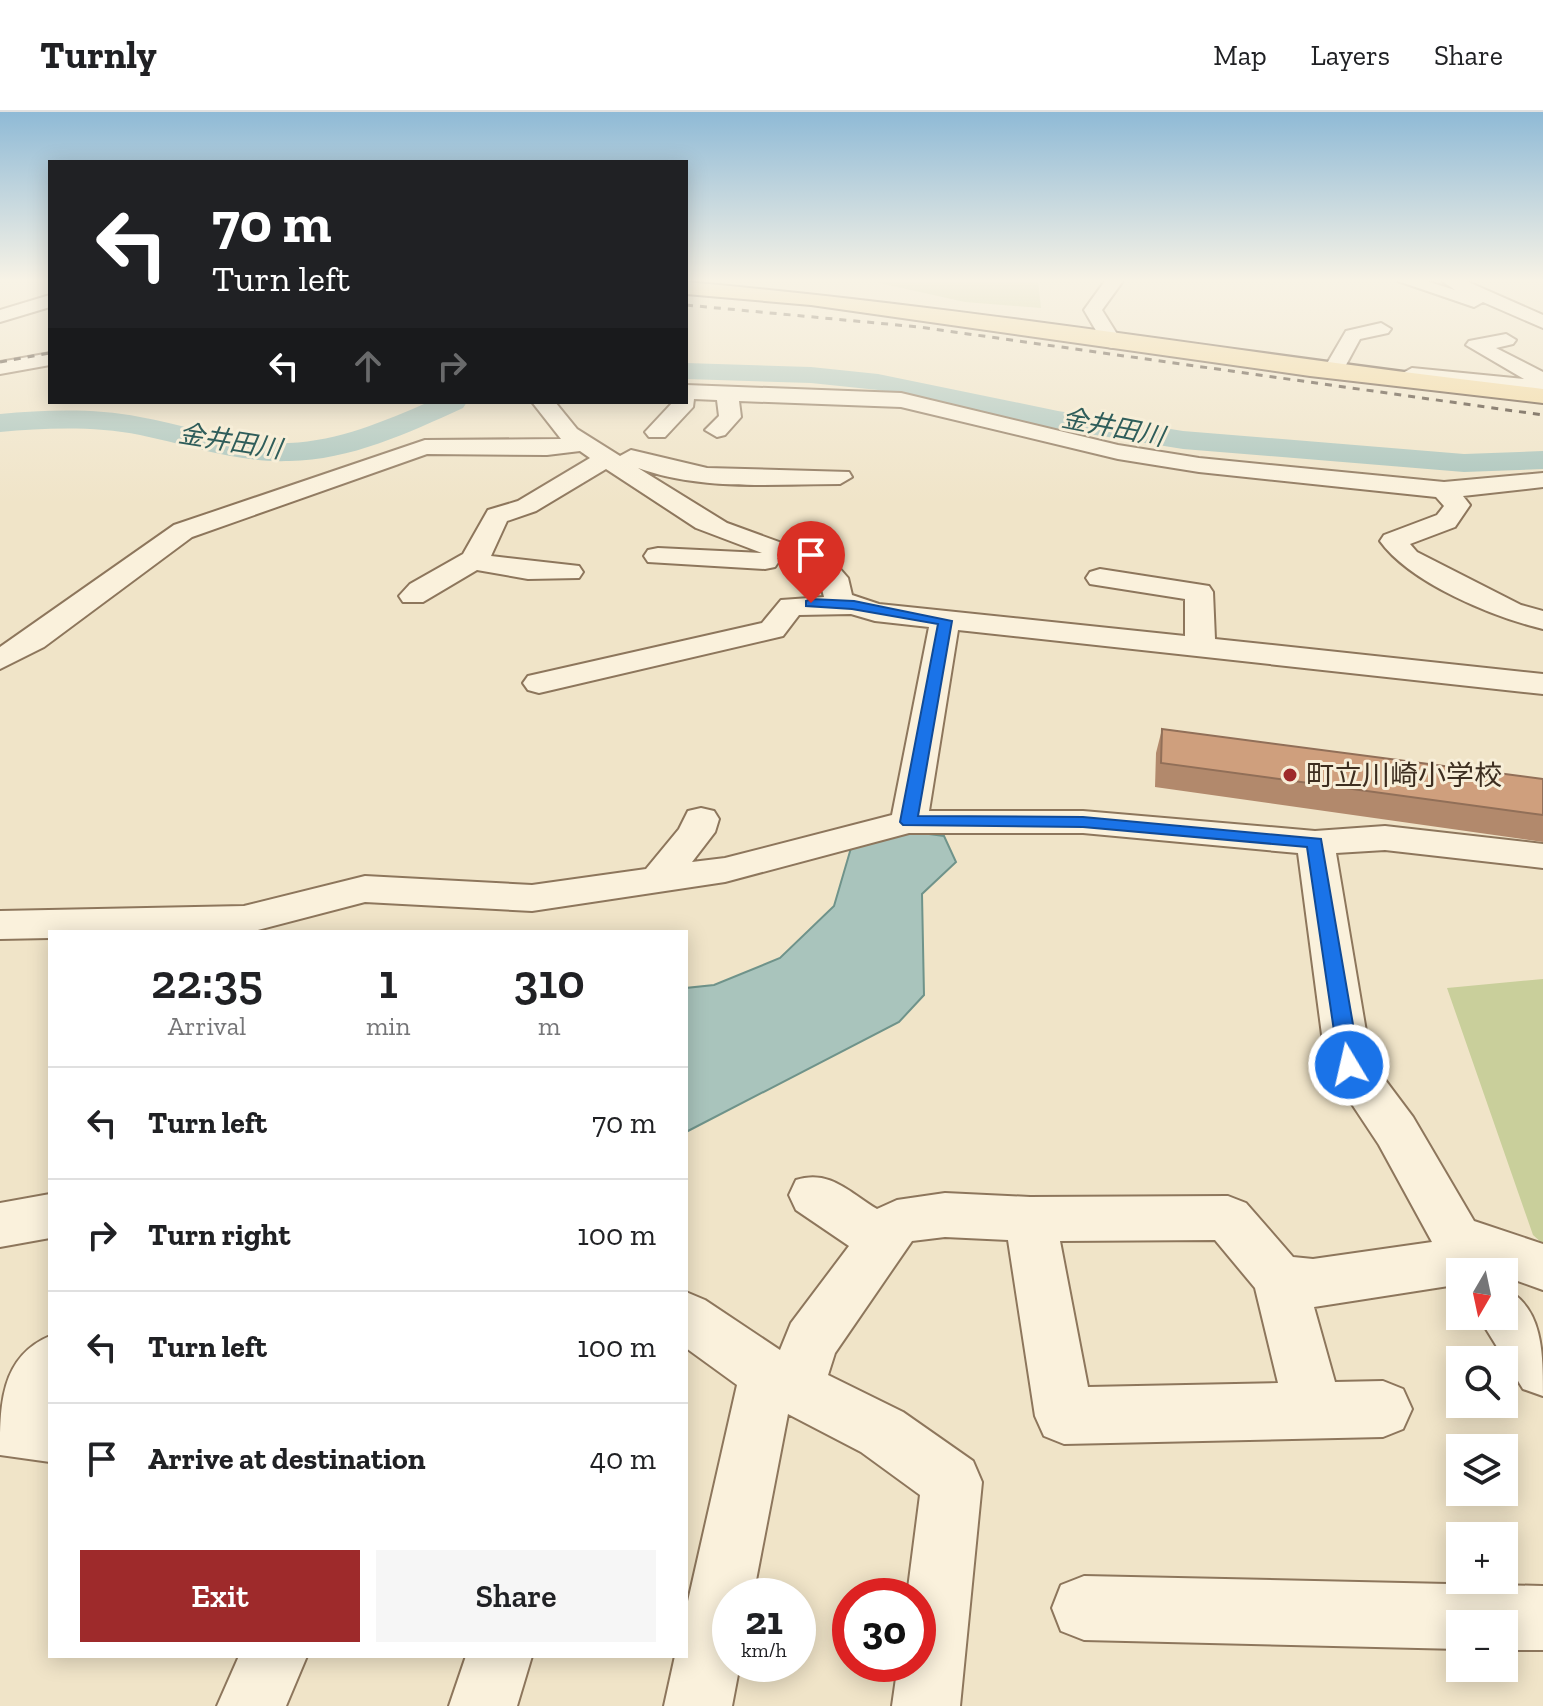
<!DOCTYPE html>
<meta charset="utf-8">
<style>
body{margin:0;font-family:"Zilla Slab","Noto Sans JP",serif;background:#f6f6f6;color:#202124;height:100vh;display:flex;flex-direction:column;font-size:30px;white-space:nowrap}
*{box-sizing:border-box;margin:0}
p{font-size:26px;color:#757577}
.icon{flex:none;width:44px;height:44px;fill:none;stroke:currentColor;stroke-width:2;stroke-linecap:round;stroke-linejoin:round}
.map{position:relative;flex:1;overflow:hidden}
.side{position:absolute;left:48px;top:818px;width:640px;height:728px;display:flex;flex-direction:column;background:#fff;border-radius:0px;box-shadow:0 4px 20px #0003}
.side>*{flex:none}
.top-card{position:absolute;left:48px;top:48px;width:640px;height:244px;border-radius:0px;box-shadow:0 4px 20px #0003;background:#202124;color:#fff;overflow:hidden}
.needle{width:52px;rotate:189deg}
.tools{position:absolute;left:1446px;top:1146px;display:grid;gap:16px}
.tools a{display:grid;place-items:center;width:72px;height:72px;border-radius:0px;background:#fff;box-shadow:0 4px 20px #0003;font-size:40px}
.speed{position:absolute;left:712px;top:1466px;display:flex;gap:16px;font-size:40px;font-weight:700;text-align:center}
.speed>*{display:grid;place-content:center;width:104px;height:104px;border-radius:50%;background:#fff;box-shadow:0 4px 20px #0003;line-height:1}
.speed small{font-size:20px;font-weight:400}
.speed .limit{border:12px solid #d22;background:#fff;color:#111}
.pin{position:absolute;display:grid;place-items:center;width:68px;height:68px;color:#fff;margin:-82px -34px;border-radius:50% 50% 50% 0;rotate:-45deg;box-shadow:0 0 8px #0007}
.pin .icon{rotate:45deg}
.me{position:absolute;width:88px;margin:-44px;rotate:351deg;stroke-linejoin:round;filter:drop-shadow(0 0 6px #0008)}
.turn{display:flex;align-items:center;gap:28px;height:168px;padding:0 32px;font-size:36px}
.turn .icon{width:104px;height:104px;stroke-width:2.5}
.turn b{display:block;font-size:56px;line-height:68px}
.lanes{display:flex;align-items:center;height:76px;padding:0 32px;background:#0003;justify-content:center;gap:40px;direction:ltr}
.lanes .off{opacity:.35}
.eta{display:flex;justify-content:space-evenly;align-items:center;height:136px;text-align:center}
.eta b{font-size:48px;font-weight:600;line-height:56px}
.cta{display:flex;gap:16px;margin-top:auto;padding:16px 32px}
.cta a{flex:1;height:92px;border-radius:0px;background:#9e2a2b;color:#fff;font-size:32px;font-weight:600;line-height:92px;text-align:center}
.cta a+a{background:#f6f6f6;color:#202124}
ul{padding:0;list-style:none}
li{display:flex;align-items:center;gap:24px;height:112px;padding:0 32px;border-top:2px solid #e0e0e0}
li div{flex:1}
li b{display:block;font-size:30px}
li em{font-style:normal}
header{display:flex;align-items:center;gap:48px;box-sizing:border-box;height:112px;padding:0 40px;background:#fff;border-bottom:2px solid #e0e0e0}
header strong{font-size:38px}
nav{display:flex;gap:44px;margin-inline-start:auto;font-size:28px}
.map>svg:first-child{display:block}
</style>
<header>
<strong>Turnly</strong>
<nav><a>Map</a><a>Layers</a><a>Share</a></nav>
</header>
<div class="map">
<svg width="1543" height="1594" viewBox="0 0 1543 1594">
<rect width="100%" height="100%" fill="#f0e4c8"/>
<path fill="#c9cf9b" d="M 870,169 L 1038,169 L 1041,196 L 965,190 Z
M 1543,867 L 1543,1132 L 1533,1123 L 1447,876 Z"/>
<path fill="#a9c4bc" stroke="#6f938a" stroke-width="2" d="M 914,720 L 944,724 L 956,750 L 922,782 L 924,883 L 899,910 L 686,1020 L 686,876 L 714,873 L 780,846 L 834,794 L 851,736 Z"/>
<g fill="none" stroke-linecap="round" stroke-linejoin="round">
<path fill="#a9c4bc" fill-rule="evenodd" d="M 686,251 L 811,255 L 878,262 L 1058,299 L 1183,319 L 1464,342 L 1543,339 L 1543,357 L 1464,360 L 1183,337 L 1058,317 L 878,278 L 811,271 L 686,267 Z
M 429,290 L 467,290 L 463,296 C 408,321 351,348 289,349 C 238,351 189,333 140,323 C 94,314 46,316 0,320 L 0,302 C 46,298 94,296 140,305 C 189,314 238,332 289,331 C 339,329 384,309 429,290 Z"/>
<g stroke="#8d765c" stroke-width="4">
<path id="minor" d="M 1105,169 L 1123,169 L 1102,198 L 1122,230 L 1112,236 L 1105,234 L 1084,198 Z
M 1398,169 L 1426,169 L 1455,178 L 1442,169 L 1466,169 L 1543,203 L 1543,216 L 1483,190 L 1474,195 Z
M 50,183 L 50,195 L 0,210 L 0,198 Z
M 1381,211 L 1391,217 L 1388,221 L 1360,227 L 1340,264 L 1326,264 L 1322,260 L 1346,219 Z
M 1506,222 L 1516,228 L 1513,232 L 1496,236 L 1543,260 L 1543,281 L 1412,268 L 1401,262 L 1412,256 L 1524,267 L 1466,233 L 1469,229 Z
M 50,241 L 50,253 L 0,262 L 0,250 Z
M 686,273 L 901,281 L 1118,333 L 1199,346 L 1444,370 L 1543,361 L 1543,375 L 1463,384 L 1470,393 L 1455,415 L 1410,432 L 1417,440 L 1521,493 L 1543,499 L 1543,517 C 1493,505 1410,471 1380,429 L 1384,423 L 1437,403 L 1444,394 L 1436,385 L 1199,360 L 1118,347 L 901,295 L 739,289 L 741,305 L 725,323 L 717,325 L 705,318 L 719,304 L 717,288 L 694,287 L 693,295 L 665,325 L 649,325 L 645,320 L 673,290 L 686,290 Z
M 532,290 L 555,290 L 577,317 L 620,344 L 631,338 L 707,356 L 849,360 L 852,365 L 840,372 C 773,372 702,379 638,356 L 727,411 L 834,450 L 848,466 L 852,483 L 879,492 L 1185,524 L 1185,487 L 1090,472 L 1086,466 L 1090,460 L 1100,457 L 1209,474 L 1213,480 L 1215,527 L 1543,562 L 1543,582 L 958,518 L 929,699 L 1083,699 L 1315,719 L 1385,714 L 1543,732 L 1543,756 L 1385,738 L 1336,741 L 1371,949 L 1413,1005 L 1474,1109 L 1543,1132 L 1543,1178 L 1504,1164 L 1504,1160 L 1460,1160 L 1460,1177 L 1455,1173 L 1314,1195 L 1335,1270 L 1383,1269 L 1403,1277 L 1412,1297 L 1403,1317 L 1383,1325 L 1064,1332 L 1044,1324 L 1035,1304 L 1008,1128 L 945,1125 L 912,1129 L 835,1241 L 828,1263 L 903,1300 L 973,1349 L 982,1370 L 960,1594 L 892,1594 L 898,1552 L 918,1552 L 918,1484 L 907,1484 L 920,1383 L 861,1340 L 788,1302 L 753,1484 L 730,1484 L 730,1552 L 740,1552 L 732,1594 L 664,1594 L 675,1544 L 686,1544 L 686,1498 L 737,1273 L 686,1236 L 686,1180 L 705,1188 L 780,1238 L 791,1211 L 849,1134 L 796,1098 L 789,1083 L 796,1068 C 829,1057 849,1080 877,1097 L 897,1088 L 945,1081 L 1030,1085 L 1228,1084 L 1246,1091 L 1293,1145 L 1313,1147 L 1432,1130 L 1379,1033 L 1326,953 L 1298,741 L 1083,721 L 909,721 L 725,770 L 532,799 L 365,790 L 250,820 L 50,820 L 50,826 L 0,827 L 0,799 L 244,794 L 365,764 L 532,773 L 646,757 L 679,717 L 688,699 L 701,696 L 714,699 L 719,707 L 715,720 L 692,750 L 725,746 L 892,703 L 929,515 L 875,509 L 851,502 L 799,503 L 783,524 L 539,581 L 528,578 L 523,571 L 528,564 L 762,511 L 781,488 L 824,485 C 819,459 799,454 777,446 L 779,449 L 775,455 L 765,457 L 648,450 L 644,444 L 648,438 L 658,436 L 762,441 L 696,416 L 606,357 L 536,399 L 507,409 L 491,444 L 579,454 L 583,460 L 579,466 L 528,467 L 477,458 L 423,490 L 403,490 L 399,484 L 410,472 L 463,442 L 488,398 L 518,389 L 590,346 L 580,339 L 547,343 L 427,342 L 192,425 L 44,535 L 0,557 L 0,535 L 174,413 L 425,328 L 561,327 ZM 1215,1128 L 1255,1176 L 1278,1271 L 1088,1275 L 1060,1129 Z
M 50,1082 L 50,1126 L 0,1135 L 0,1091 Z
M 1504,1176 C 1543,1195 1543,1240 1543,1284 L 1523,1277 L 1478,1204 L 1504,1204 Z
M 50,1224 L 50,1350 L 0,1343 C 0,1294 0,1245 50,1224 Z
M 1084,1464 L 1543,1474 L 1543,1538 L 1504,1538 L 1504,1512 L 1460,1512 L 1460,1537 L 1084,1528 L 1061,1519 L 1052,1496 L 1061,1473 Z
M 239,1544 L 307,1544 L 286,1594 L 217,1594 Z
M 466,1544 L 532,1544 L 517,1594 L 449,1594 Z"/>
</g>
<g stroke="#5b4430" stroke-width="4">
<path id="major" d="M 686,170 C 972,195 1257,244 1543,277 L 1543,291 L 1310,264 L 811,193 L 686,182 Z"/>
</g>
<use href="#minor" fill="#faf1dc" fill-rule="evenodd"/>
<use href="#major" fill="#f3d9a0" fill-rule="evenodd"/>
<path stroke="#3d2e20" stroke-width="3" stroke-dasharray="7 7" stroke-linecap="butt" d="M 686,193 L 919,215 L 1543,303
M 0,250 L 50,241"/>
</g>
<path fill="#b2896c" d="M 1162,617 L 1543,667 L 1543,730 L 1155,675 L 1156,641 Z"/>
<path fill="#cf9f7d" stroke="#916f58" stroke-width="2" d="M 1162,617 L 1543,667 L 1543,703 L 1161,651 Z"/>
<linearGradient id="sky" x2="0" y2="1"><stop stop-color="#8fbad6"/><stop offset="0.43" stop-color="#f8f3e6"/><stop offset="1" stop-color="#f8f3e6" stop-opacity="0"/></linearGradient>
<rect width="1543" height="392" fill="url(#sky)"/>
<path fill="#1a73e8" stroke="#114b97" stroke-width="2" d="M 811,487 L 854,489 L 952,509 L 918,704 L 1083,705 L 1321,727 L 1360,953 L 1357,959 L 1349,961 L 1339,953 L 1307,735 L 1083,715 L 903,713 L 900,710 L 938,512 L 852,497 L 806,494 L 806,489 Z"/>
<circle fill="#9e2a2b" stroke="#f7eed8" stroke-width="3" cx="1290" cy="663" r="8"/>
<g text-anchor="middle" stroke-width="6" stroke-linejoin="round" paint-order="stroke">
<g font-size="26" font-style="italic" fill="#2f5d5a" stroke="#f7eed8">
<text transform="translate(1113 315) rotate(11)" y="9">金井田川</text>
<text transform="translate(230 329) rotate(9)" y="9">金井田川</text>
</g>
<g font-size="28" fill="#3d2e20" stroke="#f7eed8" text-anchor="start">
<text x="1306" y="673">町立川崎小学校</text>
</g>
</g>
</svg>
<div class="tools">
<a><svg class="needle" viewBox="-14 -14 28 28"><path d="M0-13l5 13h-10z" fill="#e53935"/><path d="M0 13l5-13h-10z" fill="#757577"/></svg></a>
<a><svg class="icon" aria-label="search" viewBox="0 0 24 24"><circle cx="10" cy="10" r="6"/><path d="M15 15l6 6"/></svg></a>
<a><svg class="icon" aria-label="layers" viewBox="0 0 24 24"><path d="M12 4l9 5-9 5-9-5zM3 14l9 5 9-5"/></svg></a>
<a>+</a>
<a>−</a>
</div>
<div class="speed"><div>21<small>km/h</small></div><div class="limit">30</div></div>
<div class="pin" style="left:811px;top:491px;background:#d93025"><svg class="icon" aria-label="arrive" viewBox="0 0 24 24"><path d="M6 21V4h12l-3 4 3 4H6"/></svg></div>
<svg class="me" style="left:1349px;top:953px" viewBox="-20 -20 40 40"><circle r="17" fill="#1a73e8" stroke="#fff" stroke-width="3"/><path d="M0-11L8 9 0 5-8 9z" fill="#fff"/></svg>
<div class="top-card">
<div class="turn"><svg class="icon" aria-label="left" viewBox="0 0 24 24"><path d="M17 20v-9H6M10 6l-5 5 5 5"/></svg><div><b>70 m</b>Turn left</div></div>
<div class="lanes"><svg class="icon" aria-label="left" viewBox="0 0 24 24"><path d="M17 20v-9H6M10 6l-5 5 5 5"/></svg><svg class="icon off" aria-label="ahead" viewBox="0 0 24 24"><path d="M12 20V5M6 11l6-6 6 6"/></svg><svg class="icon off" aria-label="right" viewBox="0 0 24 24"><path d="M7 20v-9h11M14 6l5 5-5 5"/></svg></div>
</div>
<section class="side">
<div class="eta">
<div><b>22:35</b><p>Arrival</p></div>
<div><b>1</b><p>min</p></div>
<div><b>310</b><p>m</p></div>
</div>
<ul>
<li><svg class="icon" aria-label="left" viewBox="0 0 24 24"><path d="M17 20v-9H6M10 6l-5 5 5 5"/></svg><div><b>Turn left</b></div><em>70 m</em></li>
<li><svg class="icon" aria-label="right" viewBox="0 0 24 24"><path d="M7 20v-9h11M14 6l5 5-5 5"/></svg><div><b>Turn right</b></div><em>100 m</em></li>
<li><svg class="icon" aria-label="left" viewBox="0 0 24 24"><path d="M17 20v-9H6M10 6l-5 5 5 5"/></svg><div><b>Turn left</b></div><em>100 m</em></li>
<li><svg class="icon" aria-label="arrive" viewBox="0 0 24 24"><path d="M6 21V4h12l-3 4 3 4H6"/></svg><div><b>Arrive at destination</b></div><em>40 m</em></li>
</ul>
<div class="cta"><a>Exit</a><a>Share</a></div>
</section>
</div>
